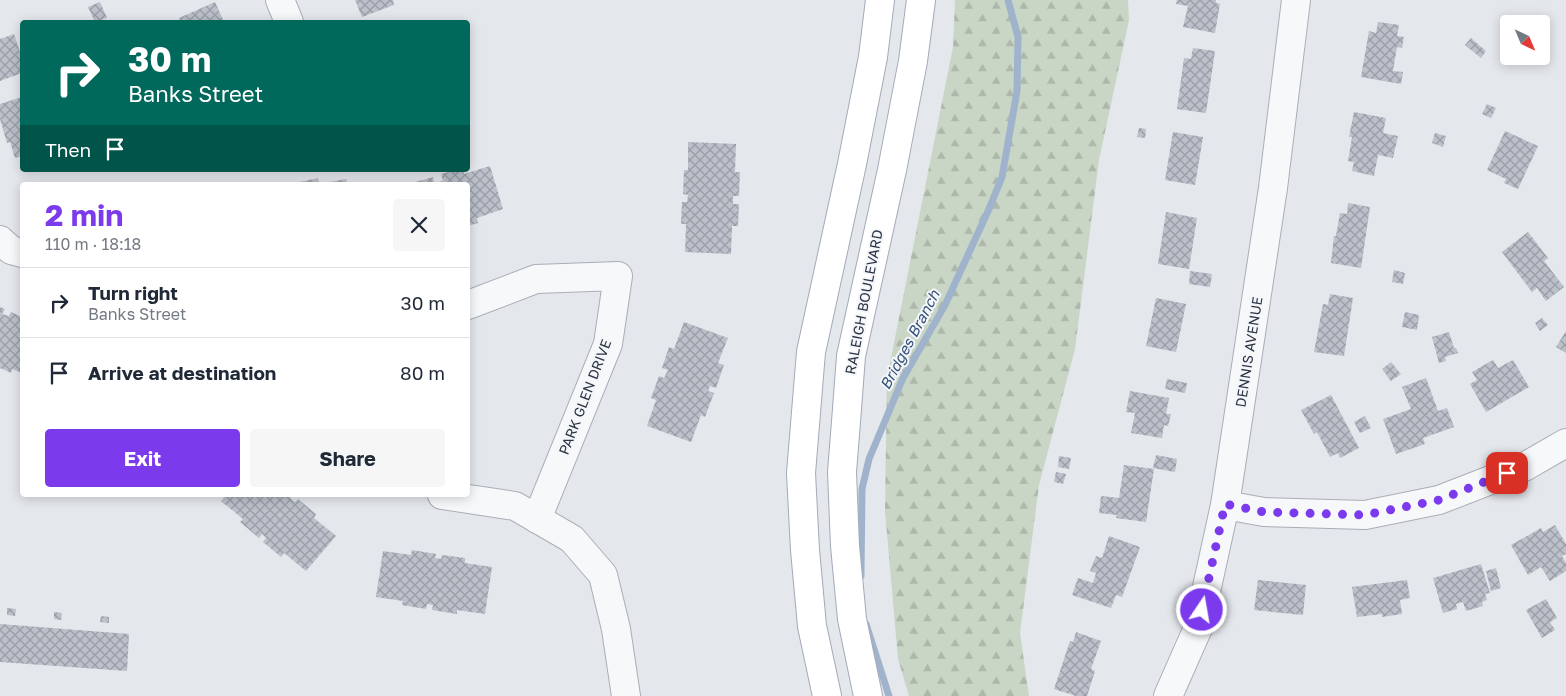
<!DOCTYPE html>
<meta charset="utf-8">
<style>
body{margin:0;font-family:"Golos Text",sans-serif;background:#f6f6f7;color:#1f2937;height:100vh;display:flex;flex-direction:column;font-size:19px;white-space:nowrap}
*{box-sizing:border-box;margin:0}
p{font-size:16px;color:#747a83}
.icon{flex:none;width:28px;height:28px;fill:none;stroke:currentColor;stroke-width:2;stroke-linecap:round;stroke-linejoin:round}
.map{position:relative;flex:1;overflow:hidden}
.drawer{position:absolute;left:20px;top:182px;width:450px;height:315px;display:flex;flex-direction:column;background:#fff;border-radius:5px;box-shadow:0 2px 12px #0003}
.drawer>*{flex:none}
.top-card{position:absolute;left:20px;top:20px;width:450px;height:152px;border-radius:5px;box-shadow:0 2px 12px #0003;background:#00695c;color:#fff;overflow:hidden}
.needle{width:32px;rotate:136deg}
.tools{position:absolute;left:1500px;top:15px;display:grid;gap:10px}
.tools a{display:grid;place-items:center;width:50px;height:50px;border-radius:5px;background:#fff;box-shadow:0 2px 12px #0003;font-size:25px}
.pin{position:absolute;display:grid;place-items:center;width:42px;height:42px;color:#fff;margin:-21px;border-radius:10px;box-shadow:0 2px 8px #0006}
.me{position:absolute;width:55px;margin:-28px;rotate:12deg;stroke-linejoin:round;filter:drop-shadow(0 0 4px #0008)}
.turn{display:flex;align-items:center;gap:18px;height:105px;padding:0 25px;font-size:22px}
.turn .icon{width:65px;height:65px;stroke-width:2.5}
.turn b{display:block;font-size:35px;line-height:42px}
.then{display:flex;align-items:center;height:48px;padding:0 25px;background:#0003;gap:10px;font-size:19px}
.round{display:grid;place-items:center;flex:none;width:52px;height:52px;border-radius:5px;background:#f6f6f7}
.overview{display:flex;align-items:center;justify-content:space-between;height:85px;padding:0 25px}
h1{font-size:30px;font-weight:700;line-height:38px;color:#7c3aed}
.primary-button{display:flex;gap:10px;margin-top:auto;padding:10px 25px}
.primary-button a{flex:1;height:58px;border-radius:5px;background:#7c3aed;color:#fff;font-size:20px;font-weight:700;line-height:58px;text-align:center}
.primary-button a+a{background:#f6f6f7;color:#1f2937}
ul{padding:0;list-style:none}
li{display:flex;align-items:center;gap:15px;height:70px;padding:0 25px;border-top:1px solid #e0e1e3}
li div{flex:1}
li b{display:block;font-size:19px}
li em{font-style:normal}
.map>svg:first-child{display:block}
</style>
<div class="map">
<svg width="1566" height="696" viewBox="0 0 1566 696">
<defs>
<pattern id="forest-firs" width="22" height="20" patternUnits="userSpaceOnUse" patternTransform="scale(1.25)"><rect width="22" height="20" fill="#c9d6c5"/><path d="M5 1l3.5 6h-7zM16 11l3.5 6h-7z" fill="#adb8ab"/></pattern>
<pattern id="building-cross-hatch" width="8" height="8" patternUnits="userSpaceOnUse" patternTransform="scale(1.25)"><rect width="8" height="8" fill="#bbc0ca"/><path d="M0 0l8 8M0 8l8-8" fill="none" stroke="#989da6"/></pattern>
</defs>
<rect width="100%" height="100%" fill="#e4e7ec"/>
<path fill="url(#forest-firs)" d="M 955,0 L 1128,0 L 1129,20 L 1099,160 L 1075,349 L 1039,485 L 1020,633 L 1029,696 L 909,696 L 898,659 L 885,511 L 887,378 L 953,47 Z"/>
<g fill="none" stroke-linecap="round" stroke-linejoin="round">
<path stroke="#9fb4cc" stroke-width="7" d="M 861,576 L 862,489 L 869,459 L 903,378 L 945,305 L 989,209 L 1002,177 L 1017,91 L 1018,37 L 1008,0
M 866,624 L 889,696"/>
</g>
<path fill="url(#building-cross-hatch)" d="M 355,0 L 393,0 L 394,5 L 362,17 Z
M 1177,0 L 1216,0 L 1216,3 L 1220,4 L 1215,33 L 1183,27 L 1188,6 L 1176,4 Z
M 100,2 L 107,18 L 95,22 L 88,7 Z
M 215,2 L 224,22 L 181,22 L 179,18 Z
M 1378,22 L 1399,25 L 1397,36 L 1404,37 L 1402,48 L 1397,47 L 1393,71 L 1403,72 L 1401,84 L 1361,77 L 1369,31 L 1376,33 Z
M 14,34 L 22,58 L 22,73 L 0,81 L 0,39 Z
M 1471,38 L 1486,51 L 1481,58 L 1465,45 Z
M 1193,48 L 1215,51 L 1206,113 L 1177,109 L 1184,58 L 1191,59 Z
M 22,97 L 22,156 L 15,158 L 10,142 L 7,143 L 0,119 L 0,104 Z
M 1487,104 L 1496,108 L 1491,118 L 1482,114 Z
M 1354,112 L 1386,118 L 1383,133 L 1398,136 L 1393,158 L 1378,155 L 1374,176 L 1352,171 L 1354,162 L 1348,161 L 1352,137 L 1349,137 Z
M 1139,128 L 1146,129 L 1145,138 L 1137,137 Z
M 1505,131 L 1538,146 L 1518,189 L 1504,183 L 1506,179 L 1487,170 Z
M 1173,132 L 1203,137 L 1195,185 L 1165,180 Z
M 1435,133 L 1446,136 L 1443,147 L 1432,143 Z
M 688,142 L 736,144 L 735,172 L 740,172 L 739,196 L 733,196 L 733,204 L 739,204 L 738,226 L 732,226 L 731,254 L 685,252 L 686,224 L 681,224 L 682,202 L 687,202 L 688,195 L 683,194 L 684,170 L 688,170 Z
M 490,166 L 503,209 L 477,218 L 478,223 L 468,226 L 468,185 L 413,185 L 412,183 L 433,177 L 434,183 L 443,181 L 441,174 L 456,170 L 463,170 L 464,174 Z
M 318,178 L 319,184 L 346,179 L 348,185 L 296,185 L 295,183 Z
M 1348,203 L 1370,207 L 1361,268 L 1331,263 L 1334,236 L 1336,236 L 1340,213 L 1347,214 Z
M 1166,212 L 1197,218 L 1189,269 L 1158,264 Z
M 1528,232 L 1548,258 L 1544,261 L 1564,287 L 1546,301 L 1537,288 L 1532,292 L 1502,252 Z
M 1394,270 L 1405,273 L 1403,284 L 1392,282 Z
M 1190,271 L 1212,274 L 1210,287 L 1189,284 Z
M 1330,294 L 1353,298 L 1344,356 L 1314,352 L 1323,304 L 1328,305 Z
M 1156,298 L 1186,304 L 1176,352 L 1146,346 Z
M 0,307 L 5,309 L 2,314 L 9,316 L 11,312 L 22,317 L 22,373 L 12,369 L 11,373 L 0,368 Z
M 1405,312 L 1419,315 L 1417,330 L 1402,327 Z
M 1542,318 L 1548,325 L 1540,331 L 1535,323 Z
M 684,322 L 728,338 L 718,363 L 724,365 L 716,388 L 710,386 L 708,391 L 714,393 L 705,417 L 701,415 L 691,442 L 647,426 L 656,400 L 651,398 L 659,376 L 664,378 L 668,370 L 662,368 L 669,347 L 674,349 Z
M 1566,331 L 1566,353 L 1556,347 Z
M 1449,332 L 1454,348 L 1456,348 L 1458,353 L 1445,357 L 1446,361 L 1439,363 L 1432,337 Z
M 1493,360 L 1498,368 L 1513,360 L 1529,387 L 1486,412 L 1470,384 L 1477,380 L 1472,372 Z
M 1391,362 L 1401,374 L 1391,381 L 1382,369 Z
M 1426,378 L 1438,411 L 1447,408 L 1454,427 L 1423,438 L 1425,444 L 1396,454 L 1383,419 L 1411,409 L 1402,387 Z
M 1167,379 L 1187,383 L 1185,393 L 1165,389 Z
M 1130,391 L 1169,398 L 1166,414 L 1171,414 L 1168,426 L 1164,425 L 1162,438 L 1131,433 L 1135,413 L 1126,412 Z
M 1331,395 L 1359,448 L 1340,458 L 1338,453 L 1330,457 L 1317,432 L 1314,434 L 1301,410 Z
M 1365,416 L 1371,428 L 1360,433 L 1354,422 Z
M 1156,455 L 1177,459 L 1175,472 L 1153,468 Z
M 1059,456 L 1071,458 L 1069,469 L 1058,467 Z
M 1124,465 L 1154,469 L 1146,522 L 1116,518 L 1117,515 L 1099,513 L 1101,496 L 1119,498 Z
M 1056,472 L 1066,474 L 1063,484 L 1054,482 Z
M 226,495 L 293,495 L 290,498 L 295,502 L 298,499 L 316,514 L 314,518 L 336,536 L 306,571 L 284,553 L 281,557 L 263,542 L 266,538 L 262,534 L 259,538 L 240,522 L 243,519 L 221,501 Z
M 1555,525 L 1566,544 L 1566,554 L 1562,556 L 1566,563 L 1566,571 L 1550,581 L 1541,567 L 1528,575 L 1511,545 L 1541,528 L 1543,532 Z
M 1109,536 L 1140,547 L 1122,597 L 1116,595 L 1111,608 L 1072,595 L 1078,578 L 1093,583 L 1096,573 L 1090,571 L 1096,556 L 1102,558 Z
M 412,550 L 436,554 L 435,558 L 441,559 L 442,555 L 465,558 L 465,563 L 492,567 L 485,614 L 457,610 L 457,614 L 432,610 L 433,605 L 427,604 L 426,609 L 402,605 L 403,601 L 376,597 L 383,551 L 411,555 Z
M 1481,564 L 1490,593 L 1485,594 L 1487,600 L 1482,602 L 1483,606 L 1466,611 L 1463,602 L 1456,604 L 1457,609 L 1443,613 L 1433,578 Z
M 1496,568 L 1501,588 L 1491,591 L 1486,571 Z
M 1258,580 L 1306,585 L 1303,615 L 1254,610 Z
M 1407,580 L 1410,598 L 1400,600 L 1402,614 L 1382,617 L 1382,614 L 1357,617 L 1352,587 Z
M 1546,599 L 1557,618 L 1550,622 L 1555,630 L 1542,638 L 1526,610 Z
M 7,608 L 16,609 L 15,616 L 7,615 Z
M 54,612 L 62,613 L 61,620 L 54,619 Z
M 101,616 L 109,617 L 109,623 L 100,622 Z
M 0,624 L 129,634 L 127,671 L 0,662 Z
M 1076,632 L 1101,641 L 1091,669 L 1095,671 L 1087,696 L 1076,696 L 1054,689 L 1070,641 L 1073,642 Z"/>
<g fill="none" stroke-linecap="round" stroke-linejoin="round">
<g stroke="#a9aeb7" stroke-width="30">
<path id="minor" d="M 280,0 L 289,22
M 0,240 L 11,250 L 22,253
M 468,305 L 536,279 L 618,276 L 608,344 L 537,519
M 442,495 L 515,506 L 572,539 L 603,575 L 616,629 L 626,696
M 1225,505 L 1264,512 L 1365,515 L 1439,500 L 1524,467 L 1566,443
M 1168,696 L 1198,628 L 1225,505 L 1273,188 L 1296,0"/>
</g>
<g stroke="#a3abb8" stroke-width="30">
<path id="primary" d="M 827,696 L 812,626 L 805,550 L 801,473 L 811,352 L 852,164 L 873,57 L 880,0
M 868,696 L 852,619 L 845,546 L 842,472 L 847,409 L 851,356 L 892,170 L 913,61 L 921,0"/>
</g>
<use href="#minor" stroke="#f7f8fa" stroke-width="28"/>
<use href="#primary" stroke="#fff" stroke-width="28"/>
</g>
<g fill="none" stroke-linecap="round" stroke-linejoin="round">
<path stroke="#7c3aed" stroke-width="9" stroke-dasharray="0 16.2" d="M 1202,610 L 1225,504 L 1264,512 L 1365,515 L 1439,500 L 1507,473"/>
</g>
<g text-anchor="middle" stroke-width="4" stroke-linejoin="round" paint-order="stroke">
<g font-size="14" fill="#2b3445" stroke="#f4f6f9">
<text transform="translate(864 302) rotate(-79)" y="5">RALEIGH BOULEVARD</text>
<text transform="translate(1249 352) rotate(-81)" y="5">DENNIS AVENUE</text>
<text transform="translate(585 397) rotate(-69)" y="5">PARK GLEN DRIVE</text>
</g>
<g font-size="15" font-style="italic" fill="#34527a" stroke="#f4f6f9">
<text transform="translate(910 340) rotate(-62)" y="5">Bridges Branch</text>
</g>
</g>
</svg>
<div class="tools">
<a><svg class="needle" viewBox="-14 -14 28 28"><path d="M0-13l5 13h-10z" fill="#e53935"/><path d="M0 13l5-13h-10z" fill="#747a83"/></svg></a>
</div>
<div class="pin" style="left:1507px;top:473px;background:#d93025"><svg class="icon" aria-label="arrive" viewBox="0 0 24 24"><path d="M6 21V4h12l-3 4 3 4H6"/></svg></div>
<svg class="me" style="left:1202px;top:610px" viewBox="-20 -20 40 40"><circle r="17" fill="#7c3aed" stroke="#fff" stroke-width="3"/><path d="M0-11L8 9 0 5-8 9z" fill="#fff"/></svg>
<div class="top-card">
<div class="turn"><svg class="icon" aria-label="right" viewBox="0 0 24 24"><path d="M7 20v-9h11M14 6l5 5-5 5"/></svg><div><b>30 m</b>Banks Street</div></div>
<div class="then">Then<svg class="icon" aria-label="arrive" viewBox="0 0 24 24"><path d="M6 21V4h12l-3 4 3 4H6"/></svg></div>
</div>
<section class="drawer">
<div class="overview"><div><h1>2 min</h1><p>110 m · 18:18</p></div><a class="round"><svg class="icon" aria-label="close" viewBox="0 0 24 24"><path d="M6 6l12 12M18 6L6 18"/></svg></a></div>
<ul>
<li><svg class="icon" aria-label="right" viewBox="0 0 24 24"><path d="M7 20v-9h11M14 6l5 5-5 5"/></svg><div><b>Turn right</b><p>Banks Street</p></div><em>30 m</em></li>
<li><svg class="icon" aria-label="arrive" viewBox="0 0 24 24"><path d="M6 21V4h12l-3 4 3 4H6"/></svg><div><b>Arrive at destination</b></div><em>80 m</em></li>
</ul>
<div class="primary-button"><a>Exit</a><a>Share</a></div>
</section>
</div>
